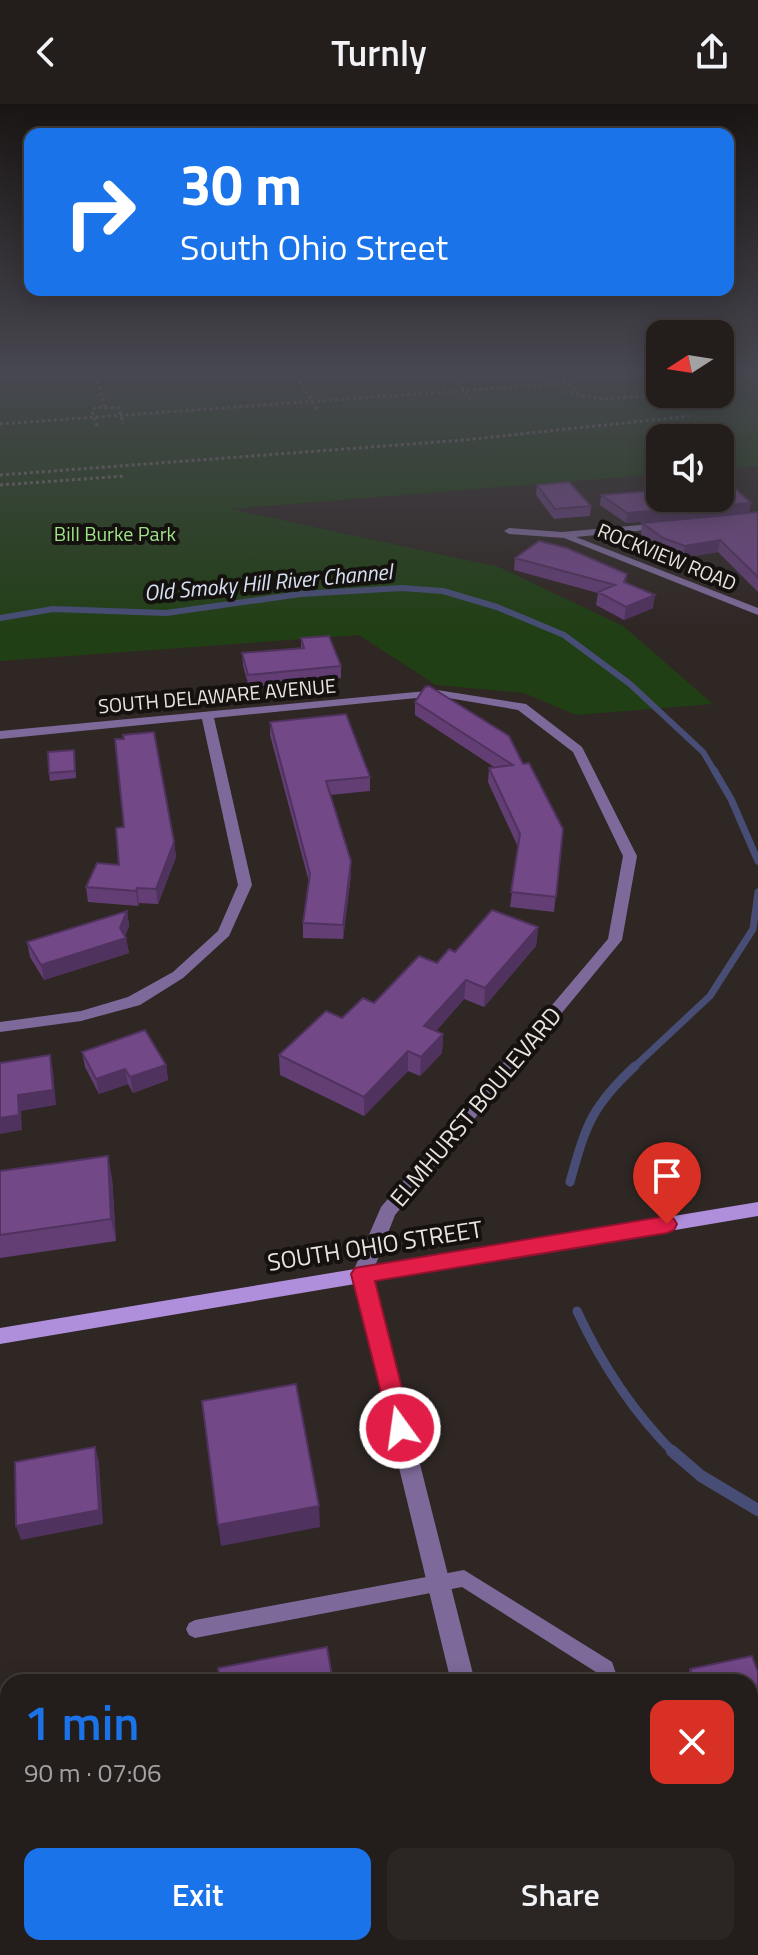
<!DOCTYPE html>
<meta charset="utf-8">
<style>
body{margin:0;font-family:"Titillium Web",sans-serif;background:#2b2624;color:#f1f3f6;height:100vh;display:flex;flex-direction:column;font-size:30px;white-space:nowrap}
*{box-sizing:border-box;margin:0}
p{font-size:26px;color:#a3a2a3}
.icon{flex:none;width:44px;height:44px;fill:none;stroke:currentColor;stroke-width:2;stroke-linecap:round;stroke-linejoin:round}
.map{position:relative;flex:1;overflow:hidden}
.panel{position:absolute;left:0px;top:1570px;width:758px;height:282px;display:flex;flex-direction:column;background:#231d1b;border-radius:24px 24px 0 0;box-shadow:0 4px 20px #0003,0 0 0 2px #403b3a}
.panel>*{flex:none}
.top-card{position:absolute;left:24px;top:24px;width:710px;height:168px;border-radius:16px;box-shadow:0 4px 20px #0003,0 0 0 2px #403b3a;background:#1a73e8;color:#fff;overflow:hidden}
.needle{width:52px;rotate:258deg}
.controls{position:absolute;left:646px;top:216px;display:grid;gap:16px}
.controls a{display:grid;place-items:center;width:88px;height:88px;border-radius:16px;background:#231d1b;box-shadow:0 4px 20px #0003,0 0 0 2px #403b3a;font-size:40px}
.pin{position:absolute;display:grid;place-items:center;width:68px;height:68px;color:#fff;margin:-82px -34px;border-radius:50% 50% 50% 0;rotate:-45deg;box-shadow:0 0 8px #0007}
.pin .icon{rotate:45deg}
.me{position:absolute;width:88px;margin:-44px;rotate:346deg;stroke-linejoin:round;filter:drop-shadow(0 0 6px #0008)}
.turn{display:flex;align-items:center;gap:28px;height:168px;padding:0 24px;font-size:36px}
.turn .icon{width:104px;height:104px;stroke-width:2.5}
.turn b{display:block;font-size:56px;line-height:68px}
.round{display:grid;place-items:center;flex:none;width:84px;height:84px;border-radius:16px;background:#2b2624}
.summary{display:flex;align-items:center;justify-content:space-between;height:136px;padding:0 24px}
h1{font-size:48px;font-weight:600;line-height:60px;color:#1a73e8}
.button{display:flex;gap:16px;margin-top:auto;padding:16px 24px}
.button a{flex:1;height:92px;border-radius:16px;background:#1a73e8;color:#fff;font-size:32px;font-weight:600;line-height:92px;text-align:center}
.button a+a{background:#2b2624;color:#f1f3f6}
header{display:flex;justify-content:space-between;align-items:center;height:104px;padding:0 24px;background:#231d1b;font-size:36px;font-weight:600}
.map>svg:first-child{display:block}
</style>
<header><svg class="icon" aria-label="back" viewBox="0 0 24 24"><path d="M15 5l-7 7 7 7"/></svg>Turnly<svg class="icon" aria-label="share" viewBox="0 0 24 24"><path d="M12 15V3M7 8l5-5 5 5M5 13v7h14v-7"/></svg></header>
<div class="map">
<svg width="758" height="1851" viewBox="0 0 758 1851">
<rect width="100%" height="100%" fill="#2f2724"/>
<path fill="#213f15" d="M 0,267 L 660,267 L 660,290 L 720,290 L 720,267 L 748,267 L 758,274 L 758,362 L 720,365 L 720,334 L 660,334 L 660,370 L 231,405 L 499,463 L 623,522 L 713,600 L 576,611 L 524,589 L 436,581 L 359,531 L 0,557 Z"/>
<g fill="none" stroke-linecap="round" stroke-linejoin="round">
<path stroke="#474d75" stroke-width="6" d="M 0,514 L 53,505 L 166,509 L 301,490 L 402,484 L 443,487 L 497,503 L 564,531 L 630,580 L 703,648 L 715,668"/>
<path stroke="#474d75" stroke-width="7" d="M 714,666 L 731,695 L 758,757
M 633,964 L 710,892 L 753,825 L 758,788"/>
<path stroke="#474d75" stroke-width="9" d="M 570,1078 C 586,1021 591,1003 635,962
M 577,1207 C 602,1261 632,1307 674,1349"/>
<path stroke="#474d75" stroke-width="12" d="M 672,1347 L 701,1372 L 758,1406"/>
<path stroke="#766e6c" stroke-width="3" stroke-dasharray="3 3" stroke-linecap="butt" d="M 83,267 L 96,274 L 105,302
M 293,267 L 318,306
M 463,267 L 451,270 L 471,295
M 564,288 L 603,295 L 674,290
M 0,320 L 568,279 L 583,294
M 97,322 L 92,307 L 96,303 L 119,304 L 123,320
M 0,371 L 464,336 L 689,312
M 0,381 L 125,372"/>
<path fill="#7e6a9a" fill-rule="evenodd" d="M 464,1466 L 612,1558 L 619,1578 L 601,1578 L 599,1570 L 462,1483 L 195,1534 L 189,1531 L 186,1525 L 189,1519 L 195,1516 Z
M 687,1844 L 707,1844 L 710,1851 L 688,1851 Z"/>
<path fill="#7e6a9a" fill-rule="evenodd" d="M 663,419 L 668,422 L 666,424 L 576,433 L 758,504 L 758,511 L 564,434 L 509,430 L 504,427 L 509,424 L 562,428 Z
M 437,586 L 526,600 L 582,643 L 637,752 L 622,836 L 395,1111 L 372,1170 L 475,1578 L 451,1578 L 352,1170 L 381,1103 L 608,835 L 623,752 L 573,648 L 518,606 L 437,592 L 214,614 L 252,781 L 229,832 L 183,874 L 140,901 L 81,917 L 0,928 L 0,918 L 81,907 L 128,893 L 173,868 L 218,827 L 238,781 L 202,615 L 0,635 L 0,627 Z
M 515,1844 L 543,1844 L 544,1851 L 516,1851 Z"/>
<path fill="#af8edb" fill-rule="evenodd" d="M 758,1098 L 758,1112 L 0,1240 L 0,1224 Z"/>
</g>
<path fill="#623e74" d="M 537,381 L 591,402 L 590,412 L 554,415 L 536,391 Z
M 601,391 L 749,408 L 758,408 L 758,488 L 718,448 L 683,454 L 662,446 L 641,430 L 642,419 L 716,412 L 626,419 L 600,401 Z
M 515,454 L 627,470 L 626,478 L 653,504 L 624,516 L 596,501 L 598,489 L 514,466 Z
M 301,534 L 341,562 L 341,574 L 249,583 L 243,562 L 242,549 L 301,544 Z
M 415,598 L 523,660 L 563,725 L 554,808 L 510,803 L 518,743 L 488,678 L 489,664 L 494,663 L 415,611 Z
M 270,618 L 370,673 L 370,687 L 330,691 L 351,757 L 351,771 L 343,835 L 303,834 L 303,819 L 309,778 L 270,631 Z
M 75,653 L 76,674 L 50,677 L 49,669 Z
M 124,723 L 174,738 L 176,753 L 158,800 L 139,799 L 138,802 L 88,798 L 86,783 L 119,761 Z
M 127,807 L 129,822 L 125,832 L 129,849 L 44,876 L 30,853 L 27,838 Z
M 538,823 L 536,842 L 484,903 L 464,895 L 436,927 L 443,930 L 442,949 L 420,972 L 408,967 L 364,1012 L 280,971 L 279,951 L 342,914 L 374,899 L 455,848 Z
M 82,948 L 166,961 L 168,976 L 133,989 L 128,980 L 99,990 L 85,963 Z
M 0,1067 L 112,1074 L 116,1137 L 0,1154 Z
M 690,1565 L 758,1568 L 758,1762 L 750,1764 L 750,1578 L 685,1578 Z"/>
<path fill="#50325e" d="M 751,399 L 749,409 L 626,419 L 627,409 Z
M 720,436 L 718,448 L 683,454 L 685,442 Z
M 655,491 L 653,504 L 624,516 L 626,503 Z
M 174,738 L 176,753 L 158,800 L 156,785 Z
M 351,757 L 351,771 L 343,835 L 343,821 Z
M 137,784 L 139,799 L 138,802 L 136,787 Z
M 127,807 L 129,822 L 124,835 L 126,834 L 129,849 L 44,876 L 41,861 L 120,824 Z
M 538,823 L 536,842 L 484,903 L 485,884 Z
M 466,876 L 464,895 L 424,941 L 424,922 Z
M 443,930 L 442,949 L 420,972 L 421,953 Z
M 408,947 L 408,967 L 364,1012 L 364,993 Z
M 50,951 L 53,967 L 56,1001 L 21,1007 L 22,1026 L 0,1030 L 0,1014 Z
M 166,961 L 168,976 L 133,989 L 130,973 Z
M 125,965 L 128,980 L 99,990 L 96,975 Z
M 108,1052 L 112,1074 L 116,1137 L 111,1115 Z
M 95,1343 L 99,1358 L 103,1420 L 21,1436 L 16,1422 Z
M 319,1402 L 320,1423 L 221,1442 L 218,1421 Z
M 757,1748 L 758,1762 L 750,1764 L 750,1762 Z"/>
<path fill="#724887" stroke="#50325e" stroke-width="2" d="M 569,378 L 591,402 L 555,405 L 537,381 Z
M 730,380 L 751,399 L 627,409 L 601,391 L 660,386 L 660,394 L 720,394 L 720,381 Z
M 758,408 L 758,473 L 720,436 L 685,442 L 663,434 L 642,419 Z
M 539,437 L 567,444 L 627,470 L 624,478 L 655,491 L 626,503 L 598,488 L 615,481 L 515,454 Z
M 329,532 L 341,562 L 248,571 L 242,549 L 304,544 L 301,534 Z
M 429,582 L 509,632 L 523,660 L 529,659 L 563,725 L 556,793 L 511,788 L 520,730 L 489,664 L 513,661 L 415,598 L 425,583 Z
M 346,610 L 370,673 L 326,677 L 351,757 L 343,821 L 303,819 L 310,770 L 270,618 Z
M 154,628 L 174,738 L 156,785 L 137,784 L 136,787 L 86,783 L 97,759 L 119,761 L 116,724 L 124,723 L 115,635 L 124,635 L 123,631 Z
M 74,646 L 75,667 L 49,669 L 48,648 Z
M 492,806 L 538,823 L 485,884 L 466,876 L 424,922 L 443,930 L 421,953 L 408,947 L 364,993 L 279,951 L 326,907 L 342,914 L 363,894 L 374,899 L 419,852 L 437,859 L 449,845 L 455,848 Z
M 127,807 L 120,824 L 126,834 L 41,861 L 27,838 Z
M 145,926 L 166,961 L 130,973 L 125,965 L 96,975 L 82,948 Z
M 50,951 L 53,986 L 18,991 L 19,1011 L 0,1014 L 0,959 Z
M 108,1052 L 111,1115 L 0,1131 L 0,1067 Z
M 296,1280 L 319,1402 L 218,1421 L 202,1297 Z
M 95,1343 L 99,1406 L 16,1422 L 15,1358 Z
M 327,1543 L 333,1578 L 220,1578 L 218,1564 Z
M 752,1552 L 758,1568 L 757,1748 L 750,1729 L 750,1578 L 694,1578 L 690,1565 Z
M 280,1844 L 382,1844 L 383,1851 L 281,1851 Z"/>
<linearGradient id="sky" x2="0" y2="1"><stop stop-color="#1a1514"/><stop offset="0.51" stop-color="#474750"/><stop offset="1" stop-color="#474750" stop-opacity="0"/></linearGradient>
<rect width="758" height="526" fill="url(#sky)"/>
<path fill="#e11d48" stroke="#92132f" stroke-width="2" d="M 667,1112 L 674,1115 L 677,1120 L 674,1126 L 667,1129 L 375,1177 L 412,1324 L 409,1332 L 400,1335 L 392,1332 L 351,1170 L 355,1164 Z"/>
<g text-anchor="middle" stroke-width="8" stroke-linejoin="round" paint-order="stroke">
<g font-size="20" fill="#9fe388" stroke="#14110f">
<text x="115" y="437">Bill Burke Park</text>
</g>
<g font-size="20" fill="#e9e3e1" stroke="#14110f">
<text transform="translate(667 453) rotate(22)" y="7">ROCKVIEW ROAD</text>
<text transform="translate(217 592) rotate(-5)" y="7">SOUTH DELAWARE AVENUE</text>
</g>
<g font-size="22" font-style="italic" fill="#d6e0f3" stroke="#14110f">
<text transform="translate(268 478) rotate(-5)" y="8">Old Smoky Hill River Channel</text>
</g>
<g font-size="24" fill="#e9e3e1" stroke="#14110f">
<text transform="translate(476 1003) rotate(-50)" y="8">ELMHURST BOULEVARD</text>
<text transform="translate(375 1142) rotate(-9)" y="8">SOUTH OHIO STREET</text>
</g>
</g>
</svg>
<div class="controls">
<a><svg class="needle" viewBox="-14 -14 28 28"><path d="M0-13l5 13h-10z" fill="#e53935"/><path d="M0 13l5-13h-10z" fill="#a3a2a3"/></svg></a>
<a><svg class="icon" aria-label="sound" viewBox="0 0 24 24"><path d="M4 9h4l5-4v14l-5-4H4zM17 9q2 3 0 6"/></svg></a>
</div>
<div class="pin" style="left:667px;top:1120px;background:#d93025"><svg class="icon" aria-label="arrive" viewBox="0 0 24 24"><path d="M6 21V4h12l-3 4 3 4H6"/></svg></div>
<svg class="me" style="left:400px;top:1324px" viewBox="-20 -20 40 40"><circle r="17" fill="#e11d48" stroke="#fff" stroke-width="3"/><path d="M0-11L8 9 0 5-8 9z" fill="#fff"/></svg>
<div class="top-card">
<div class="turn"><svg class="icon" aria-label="right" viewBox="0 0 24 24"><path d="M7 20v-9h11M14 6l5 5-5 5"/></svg><div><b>30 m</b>South Ohio Street</div></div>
</div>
<section class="panel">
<div class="summary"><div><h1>1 min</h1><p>90 m · 07:06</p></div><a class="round" style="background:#d93025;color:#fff"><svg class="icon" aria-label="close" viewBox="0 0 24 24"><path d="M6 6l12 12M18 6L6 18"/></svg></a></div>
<div class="button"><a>Exit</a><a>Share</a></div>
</section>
</div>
